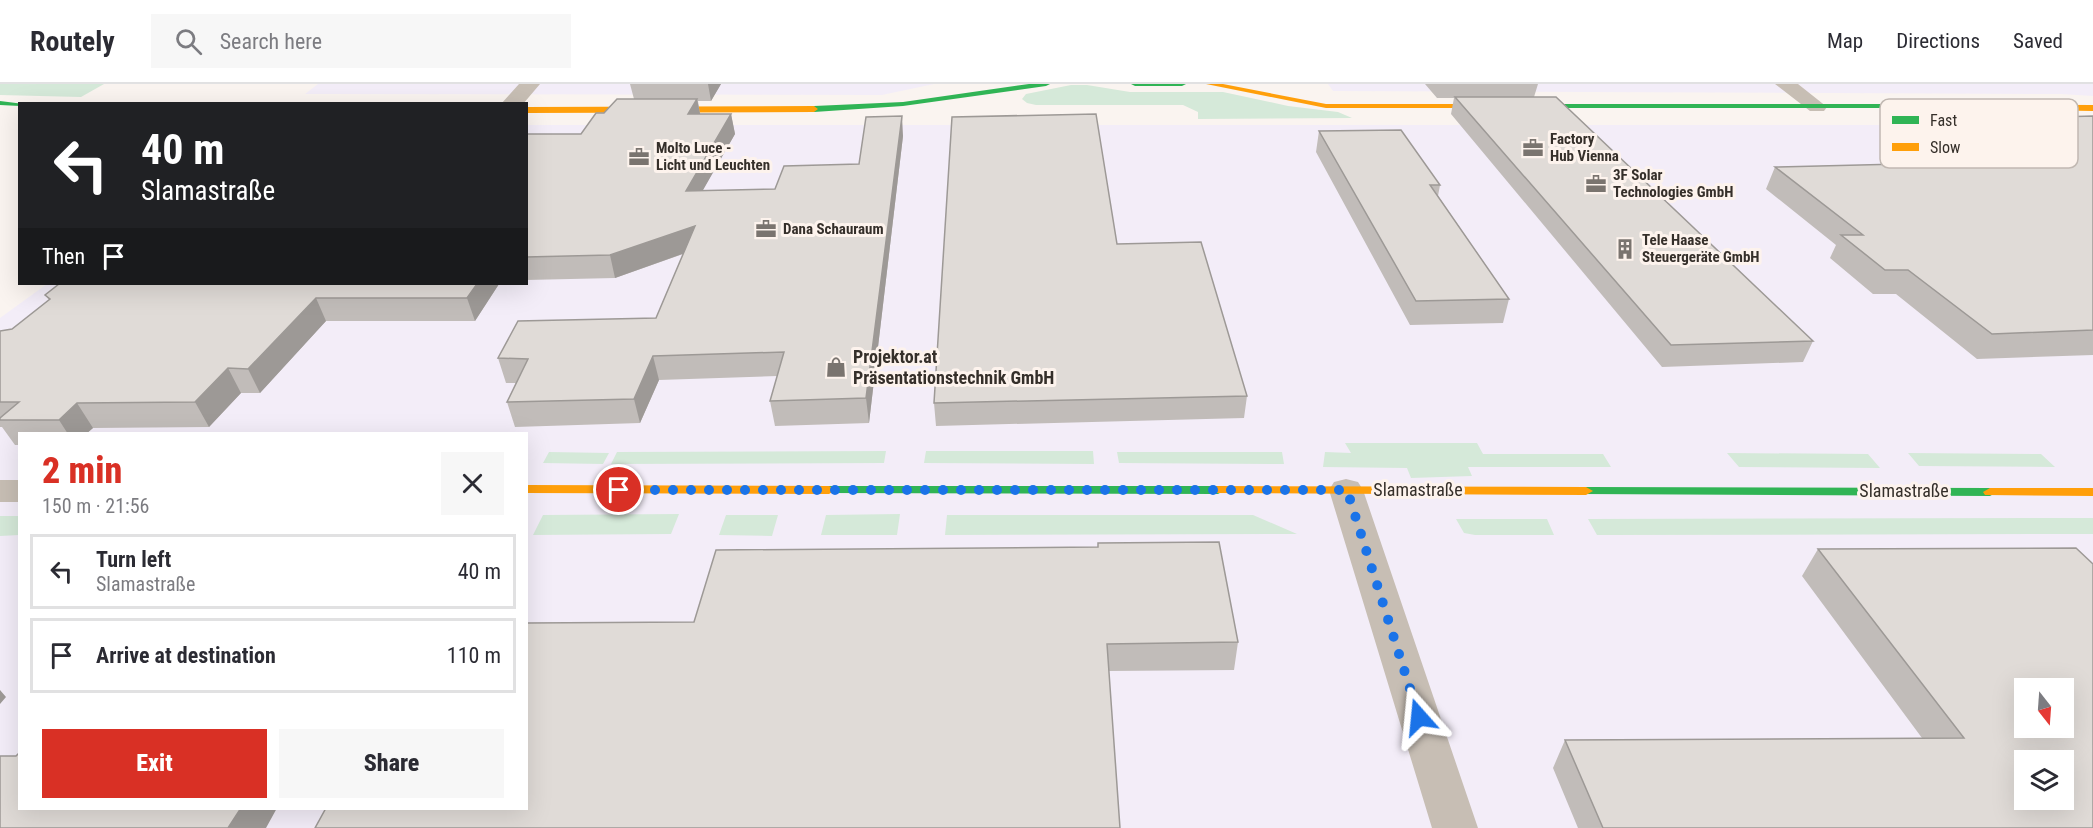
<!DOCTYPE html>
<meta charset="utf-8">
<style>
body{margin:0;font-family:"Roboto Condensed",sans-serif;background:#f7f7f7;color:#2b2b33;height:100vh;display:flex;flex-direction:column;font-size:22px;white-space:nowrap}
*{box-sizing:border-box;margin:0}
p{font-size:20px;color:#7c7c81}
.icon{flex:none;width:33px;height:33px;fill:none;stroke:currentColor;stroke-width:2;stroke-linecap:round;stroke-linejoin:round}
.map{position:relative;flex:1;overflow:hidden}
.panel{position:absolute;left:18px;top:348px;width:510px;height:378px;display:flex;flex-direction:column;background:#fff;border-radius:0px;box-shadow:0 6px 24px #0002}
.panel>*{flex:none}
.top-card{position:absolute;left:18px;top:18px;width:510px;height:183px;border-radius:0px;box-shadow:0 6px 24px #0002;background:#202124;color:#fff;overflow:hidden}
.needle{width:39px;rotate:163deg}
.fabs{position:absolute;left:2014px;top:594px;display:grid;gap:12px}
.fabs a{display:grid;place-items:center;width:60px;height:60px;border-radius:0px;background:#fff;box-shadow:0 6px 24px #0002;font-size:30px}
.pin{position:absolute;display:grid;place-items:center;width:51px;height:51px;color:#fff;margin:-26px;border:3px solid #fff;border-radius:50%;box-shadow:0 2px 6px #0007}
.me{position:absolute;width:66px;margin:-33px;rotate:342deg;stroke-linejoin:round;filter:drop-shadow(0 0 4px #0008)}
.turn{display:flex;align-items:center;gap:21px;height:126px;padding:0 24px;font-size:27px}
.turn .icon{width:78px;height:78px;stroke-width:2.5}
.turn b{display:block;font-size:42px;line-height:51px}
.then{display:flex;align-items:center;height:57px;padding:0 24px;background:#0003;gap:12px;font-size:22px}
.round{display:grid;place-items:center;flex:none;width:63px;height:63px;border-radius:0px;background:#f7f7f7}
.overview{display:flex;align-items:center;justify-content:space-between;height:102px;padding:0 24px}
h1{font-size:36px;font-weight:800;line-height:45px;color:#d93025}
.action{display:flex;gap:12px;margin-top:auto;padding:12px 24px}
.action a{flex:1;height:69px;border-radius:0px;background:#d93025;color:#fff;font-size:24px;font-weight:800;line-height:69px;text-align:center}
.action a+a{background:#f7f7f7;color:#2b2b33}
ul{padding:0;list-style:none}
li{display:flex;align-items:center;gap:18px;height:75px;margin:0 12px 9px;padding:0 12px;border:3px solid #e1e1e2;border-radius:0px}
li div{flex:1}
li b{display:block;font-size:22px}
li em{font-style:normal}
header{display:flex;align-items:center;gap:36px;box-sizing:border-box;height:84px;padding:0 30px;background:#fff;border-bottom:2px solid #e1e1e2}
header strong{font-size:28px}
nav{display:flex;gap:33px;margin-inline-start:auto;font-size:21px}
.search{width:420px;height:54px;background:#f7f7f7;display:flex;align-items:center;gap:15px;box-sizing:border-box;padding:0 21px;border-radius:0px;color:#7c7c81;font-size:22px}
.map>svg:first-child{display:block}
</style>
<header>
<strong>Routely</strong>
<div class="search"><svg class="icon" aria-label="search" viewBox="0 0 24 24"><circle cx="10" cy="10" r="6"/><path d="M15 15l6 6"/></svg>Search here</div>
<nav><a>Map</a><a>Directions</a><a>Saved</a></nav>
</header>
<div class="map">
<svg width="2093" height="744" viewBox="0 0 2093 744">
<rect width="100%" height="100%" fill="#faf4f0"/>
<path fill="#f3edf8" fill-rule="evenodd" d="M 318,0 L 934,0 L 882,11 L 305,10 Z
M 1328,0 L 2093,0 L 2093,12 L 2061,10 L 1333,7 Z
M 527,41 L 2093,41 L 2093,744 L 0,744 L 0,234 L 47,200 L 526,200 ZM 20,350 L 526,350 L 526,724 L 20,724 ZM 2025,604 L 2064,604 L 2064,644 L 2025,644 ZM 2025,676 L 2064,676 L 2064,716 L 2025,716 Z"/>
<path fill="#d5e9d9" d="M 0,0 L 104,0 L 81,13 L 0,11 Z
M 1071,1 L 1087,1 L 1130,8 L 1223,8 L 1288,22 L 1338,28 L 1352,34 L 1198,35 L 1198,28 L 1183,21 L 1036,21 L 1027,19 L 1022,15 L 1026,10 Z
M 1345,359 L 1477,359 L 1483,370 L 1603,370 L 1611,383 L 1468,383 L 1472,392 L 1411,394 L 1407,384 L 1323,383 L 1325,368 L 1351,369 Z
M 886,367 L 884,379 L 611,380 L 617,368 Z
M 926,367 L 1093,367 L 1094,380 L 924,379 Z
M 549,368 L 609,369 L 603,380 L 543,379 Z
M 1117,368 L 1282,368 L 1284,380 L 1119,379 Z
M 1727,369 L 1868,370 L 1880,384 L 1739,383 Z
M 1908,369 L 2041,370 L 2055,383 L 1919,382 Z
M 679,430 L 671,450 L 533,451 L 543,431 Z
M 900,430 L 897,451 L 821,451 L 826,431 Z
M 726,431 L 778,431 L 772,452 L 719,451 Z
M 947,431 L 1253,431 L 1297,450 L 945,451 Z
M 0,432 L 19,432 L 19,451 L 0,452 Z
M 2093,434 L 2093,450 L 1597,451 L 1588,435 Z
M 1456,435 L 1547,435 L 1554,451 L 1475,451 L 1464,449 Z"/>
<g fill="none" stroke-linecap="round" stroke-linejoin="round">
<path fill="#c7beb4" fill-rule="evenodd" d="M 519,0 L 540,0 L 523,20 L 501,20 Z
M 1775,0 L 1798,0 L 1827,23 L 1824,27 L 1810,27 Z
M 1346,395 L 1358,398 L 1363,406 L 1478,744 L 1432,744 L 1329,406 L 1334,398 Z
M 0,396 L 20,396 L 20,418 L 0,418 Z"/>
<path fill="#30b455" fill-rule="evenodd" d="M 1029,0 L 1050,0 L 1046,2 L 903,22 L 814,28 L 810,25 L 814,22 L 903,18 Z
M 1131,0 L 1186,0 L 1182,2 L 1135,2 Z
M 0,17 L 24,20 L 20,20 L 20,22 L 0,21 Z
M 1479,20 L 1905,20 L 1909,22 L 1905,24 L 1479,24 Z
M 829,402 L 1218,402 L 1225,406 L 1218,410 L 824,409 L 822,406 L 824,403 Z
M 1586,403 L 1990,404 L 1997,408 L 1990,412 L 1581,410 L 1579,407 L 1581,404 Z"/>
<path fill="#ff9f0a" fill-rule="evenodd" d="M 1206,0 L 1223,0 L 1326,20 L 1482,20 L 1486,22 L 1482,24 L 1326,24 Z
M 1902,20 L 2093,21 L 2093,27 L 1905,24 L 1901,22 Z
M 526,23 L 814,22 L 818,25 L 814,28 L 526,29 Z
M 526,401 L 829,402 L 836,406 L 829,410 L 526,409 Z
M 1218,402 L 1586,403 L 1593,407 L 1586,411 L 1213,409 L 1211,406 L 1213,403 Z
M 1990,404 L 2093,404 L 2093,412 L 1985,411 L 1983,408 Z"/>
</g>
<path fill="#c1bcb9" d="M 630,0 L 721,0 L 711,17 L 698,17 L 700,30 L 731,30 L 735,50 L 702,107 L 775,105 L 859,80 L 903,52 L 869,339 L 775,342 L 770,317 L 777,292 L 659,296 L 640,339 L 515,343 L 507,318 L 516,299 L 506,299 L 498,274 L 656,234 L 683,170 L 615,194 L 526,196 L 526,50 L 581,50 L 604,29 L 634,15 Z
M 1425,0 L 1538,0 L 1534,13 L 1813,257 L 1803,278 L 1662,283 L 1451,30 L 1454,14 L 1437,14 Z
M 2093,32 L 2093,271 L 1977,275 L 1896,210 L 1873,210 L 1830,174 L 1836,161 L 1766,105 L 1775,83 L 2021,77 L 1982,56 L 1993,35 Z
M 1319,47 L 1440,101 L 1438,112 L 1509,215 L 1503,239 L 1410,241 L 1316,68 Z
M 1117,160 L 1247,312 L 1244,334 L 936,342 L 934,319 Z
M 59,200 L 499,200 L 475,237 L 326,237 L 260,309 L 241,309 L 209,343 L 93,344 L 86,350 L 20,350 L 20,361 L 15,361 L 2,343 L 0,343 L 0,247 L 12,245 L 49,216 L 45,211 Z
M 1818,465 L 2093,744 L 1578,744 L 1553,684 L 1565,656 L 1922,654 L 1802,492 Z
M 694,538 L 1238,558 L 1234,586 L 1109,587 Z"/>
<path fill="#9d9996" d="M 708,0 L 721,0 L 711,17 Z
M 697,15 L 701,34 L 688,30 Z
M 731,30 L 735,50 L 690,129 L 686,107 Z
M 902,32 L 903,52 L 869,339 L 866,314 Z
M 695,142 L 699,164 L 615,194 L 610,171 Z
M 477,200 L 499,200 L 475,237 L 467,214 Z
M 316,214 L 326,237 L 260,309 L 248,285 Z
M 653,272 L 659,296 L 640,339 L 634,315 Z
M 228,284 L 241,309 L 209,343 L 195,318 Z
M 77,319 L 93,344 L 86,350 L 68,350 L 59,336 Z
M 0,606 L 6,613 L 0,620 Z
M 241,724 L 277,724 L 266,744 L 228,744 Z"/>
<path fill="#e0dbd7" stroke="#9d9996" stroke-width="1.5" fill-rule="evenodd" d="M 1455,13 L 1556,13 L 1813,257 L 1671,261 Z
M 617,15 L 697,15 L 688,30 L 731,30 L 686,107 L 775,105 L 784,82 L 859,80 L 866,33 L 902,32 L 866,314 L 770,317 L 784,268 L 653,272 L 634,315 L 507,318 L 528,275 L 498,274 L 518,237 L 656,234 L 695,142 L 610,171 L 526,173 L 526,50 L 581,50 L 596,29 L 604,29 Z
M 1096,30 L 1117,160 L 1201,158 L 1247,312 L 934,319 L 952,33 Z
M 2093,32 L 2093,246 L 1992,250 L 1908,186 L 1885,186 L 1841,151 L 1863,151 L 1775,83 L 2070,76 L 1993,35 Z
M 1401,46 L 1440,101 L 1430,101 L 1509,215 L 1416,217 L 1319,47 Z
M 59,200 L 477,200 L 467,214 L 316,214 L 248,285 L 228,284 L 195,318 L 77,319 L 59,336 L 0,336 L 0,334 L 19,318 L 0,318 L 0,247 L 12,245 L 50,215 L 45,211 Z
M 1219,458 L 1238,558 L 1107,560 L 1120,744 L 315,744 L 326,724 L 526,724 L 526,539 L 694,538 L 716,466 L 1098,463 L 1098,459 Z
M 2076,464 L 2093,480 L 2093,744 L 1603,744 L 1565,656 L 1964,654 L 1818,465 ZM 2025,604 L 2064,604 L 2064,644 L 2025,644 ZM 2025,676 L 2064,676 L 2064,716 L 2025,716 Z
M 20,668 L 20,724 L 241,724 L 228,744 L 0,744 L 0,672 L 16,672 Z"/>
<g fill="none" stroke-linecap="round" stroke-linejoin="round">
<path stroke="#1a73e8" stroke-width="10" stroke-dasharray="0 18" d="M 619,406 L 1347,406 L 1419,633"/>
</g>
<defs>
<g id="office-bare" transform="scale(1.62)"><path d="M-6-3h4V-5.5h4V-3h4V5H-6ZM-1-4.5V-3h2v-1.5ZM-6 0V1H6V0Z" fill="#7a746f" stroke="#fdf3ed" stroke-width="2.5" paint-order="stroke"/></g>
<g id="building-bare" transform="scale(1.62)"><path d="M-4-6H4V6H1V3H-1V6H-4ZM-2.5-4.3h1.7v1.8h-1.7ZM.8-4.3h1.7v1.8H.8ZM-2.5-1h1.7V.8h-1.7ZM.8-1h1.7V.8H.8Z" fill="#7a746f" stroke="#fdf3ed" stroke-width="2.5" paint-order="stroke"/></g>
<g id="shop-bare" transform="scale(1.62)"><path d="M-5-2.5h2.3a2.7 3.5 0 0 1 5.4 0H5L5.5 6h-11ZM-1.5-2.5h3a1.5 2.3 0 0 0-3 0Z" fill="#7a746f" stroke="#fdf3ed" stroke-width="2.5" paint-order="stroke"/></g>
</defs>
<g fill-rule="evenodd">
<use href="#office-bare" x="1533" y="64"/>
<use href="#office-bare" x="639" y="73"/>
<use href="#office-bare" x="1596" y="100"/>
<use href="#office-bare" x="766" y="145"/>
<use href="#building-bare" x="1625" y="165"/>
<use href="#shop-bare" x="836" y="283"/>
</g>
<g text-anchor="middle" stroke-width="6" stroke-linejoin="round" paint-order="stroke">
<g font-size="15" font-weight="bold" fill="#352f2a" stroke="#fdf3ed" text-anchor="start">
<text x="1550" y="60">Factory<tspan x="1550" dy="17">Hub Vienna</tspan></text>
<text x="656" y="69">Molto Luce -<tspan x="656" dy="17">Licht und Leuchten</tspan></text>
<text x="1613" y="96">3F Solar<tspan x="1613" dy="17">Technologies GmbH</tspan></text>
<text x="783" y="150">Dana Schauraum</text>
<text x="1642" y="161">Tele Haase<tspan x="1642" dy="17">Steuergeräte GmbH</tspan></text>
</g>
<g font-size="18" font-weight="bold" fill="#352f2a" stroke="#fdf3ed" text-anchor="start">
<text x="853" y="279">Projektor.at<tspan x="853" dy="21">Präsentationstechnik GmbH</tspan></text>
</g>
<g font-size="18" fill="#352f2a" stroke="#fdf3ed">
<text x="1418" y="412">Slamastraße</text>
<text x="1904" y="413">Slamastraße</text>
</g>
</g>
<rect x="1880" y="15" width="198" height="69" rx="9" fill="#fdf3ed" stroke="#c1b8b2" stroke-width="1.5"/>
<rect x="1892" y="32" width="27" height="8" fill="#30b455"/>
<rect x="1892" y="59" width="27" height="8" fill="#ff9f0a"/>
<g font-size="16" fill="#352f2a">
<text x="1930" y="42">Fast</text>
<text x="1930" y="69">Slow</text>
</g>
</svg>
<div class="fabs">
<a><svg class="needle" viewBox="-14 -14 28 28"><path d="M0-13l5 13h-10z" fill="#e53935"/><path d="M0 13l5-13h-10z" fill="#7c7c81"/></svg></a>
<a><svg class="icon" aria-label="layers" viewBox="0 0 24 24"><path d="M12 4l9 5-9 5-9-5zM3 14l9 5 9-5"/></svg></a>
</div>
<div class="pin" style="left:619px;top:406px;background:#d93025"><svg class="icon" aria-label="arrive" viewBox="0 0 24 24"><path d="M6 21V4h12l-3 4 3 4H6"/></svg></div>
<svg class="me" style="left:1419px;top:633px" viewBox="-20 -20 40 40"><path d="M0-17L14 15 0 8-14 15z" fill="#1a73e8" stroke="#fff" stroke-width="4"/></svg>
<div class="top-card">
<div class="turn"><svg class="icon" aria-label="left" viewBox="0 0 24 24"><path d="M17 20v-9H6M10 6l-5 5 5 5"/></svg><div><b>40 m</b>Slamastraße</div></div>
<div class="then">Then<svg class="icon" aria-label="arrive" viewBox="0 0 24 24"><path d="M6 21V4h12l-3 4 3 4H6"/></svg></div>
</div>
<section class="panel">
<div class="overview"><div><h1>2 min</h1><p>150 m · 21:56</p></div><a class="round"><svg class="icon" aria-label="close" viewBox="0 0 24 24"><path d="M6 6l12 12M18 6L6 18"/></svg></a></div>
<ul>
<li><svg class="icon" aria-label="left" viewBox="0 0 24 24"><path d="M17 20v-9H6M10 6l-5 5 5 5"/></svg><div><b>Turn left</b><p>Slamastraße</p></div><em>40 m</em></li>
<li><svg class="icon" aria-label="arrive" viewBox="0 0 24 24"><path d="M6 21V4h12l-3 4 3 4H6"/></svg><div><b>Arrive at destination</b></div><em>110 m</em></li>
</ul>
<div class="action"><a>Exit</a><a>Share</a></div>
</section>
</div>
